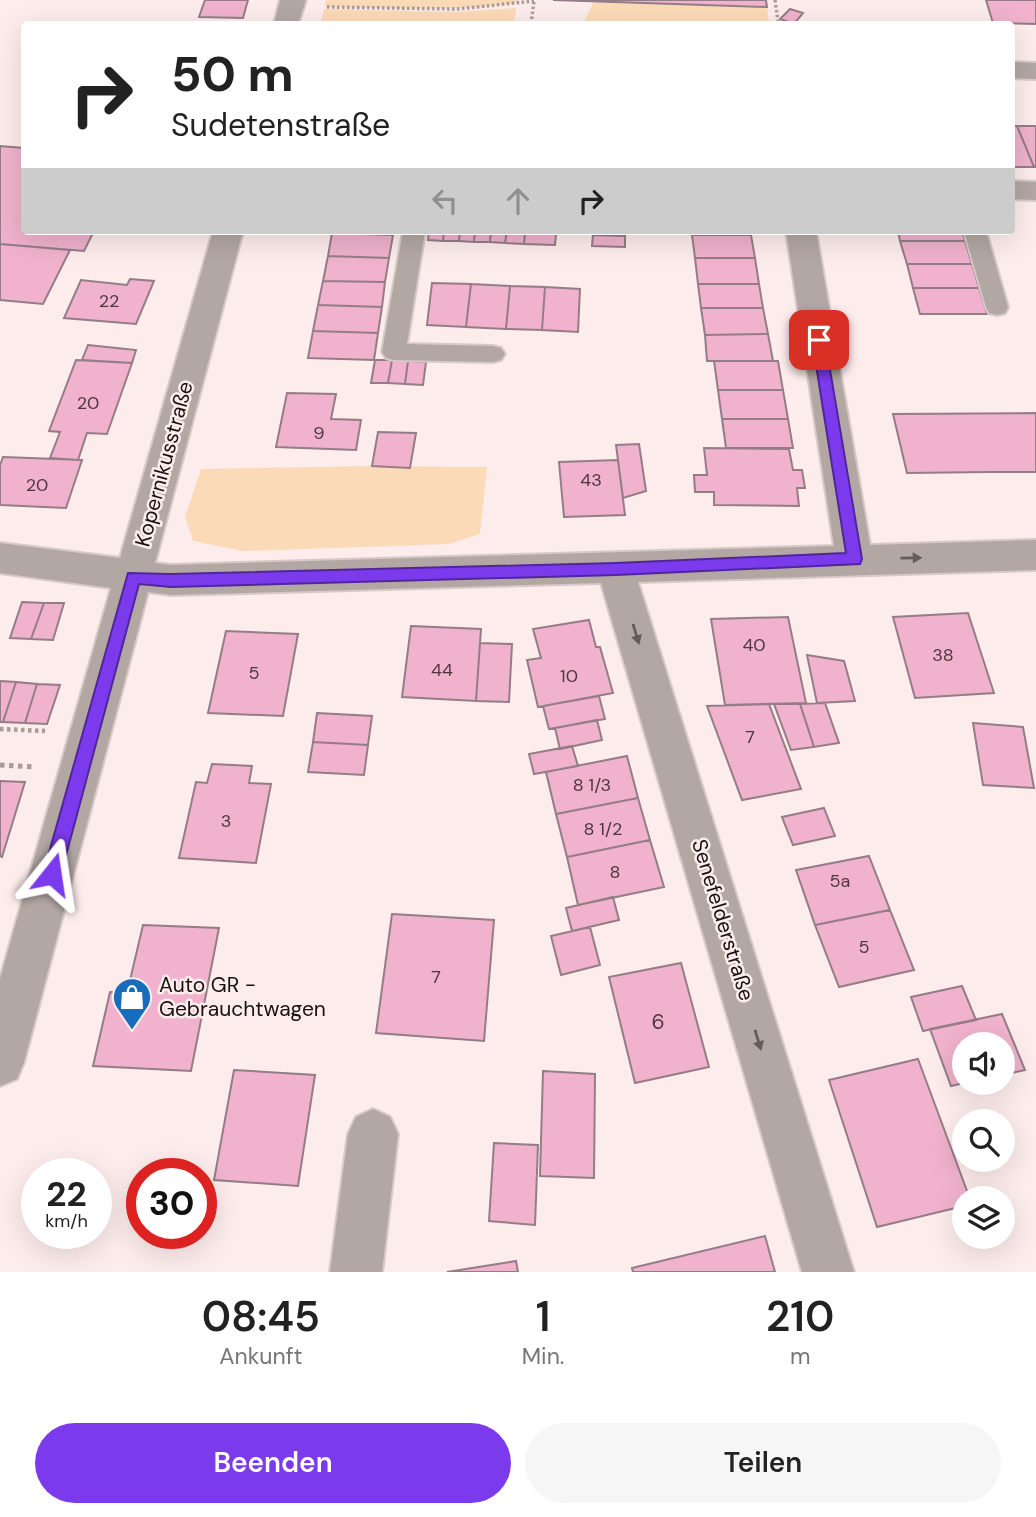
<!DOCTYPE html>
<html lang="de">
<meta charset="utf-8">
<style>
body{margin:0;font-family:"DM Sans",sans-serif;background:#f6f6f6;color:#222;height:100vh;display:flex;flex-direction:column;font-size:26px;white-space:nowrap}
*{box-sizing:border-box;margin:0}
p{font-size:23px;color:#767676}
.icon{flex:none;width:38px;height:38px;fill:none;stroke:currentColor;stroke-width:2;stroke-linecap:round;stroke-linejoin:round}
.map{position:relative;height:1272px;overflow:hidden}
.drawer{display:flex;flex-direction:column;background:#fff;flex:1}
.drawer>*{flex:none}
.guide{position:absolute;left:21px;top:21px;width:994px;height:214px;border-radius:7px;box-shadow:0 7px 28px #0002;background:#fff;color:#222;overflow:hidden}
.fabs{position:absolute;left:952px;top:1032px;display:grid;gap:14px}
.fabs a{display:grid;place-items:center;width:63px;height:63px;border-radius:50%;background:#fff;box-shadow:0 7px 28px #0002;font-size:35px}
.speed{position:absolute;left:21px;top:1158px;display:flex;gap:14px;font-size:35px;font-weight:700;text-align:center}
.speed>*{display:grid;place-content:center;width:91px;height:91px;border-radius:50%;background:#fff;box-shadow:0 7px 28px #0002;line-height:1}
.speed small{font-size:18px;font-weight:400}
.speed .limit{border:10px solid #d22;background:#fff;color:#111}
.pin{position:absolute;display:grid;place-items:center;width:60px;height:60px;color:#fff;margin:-30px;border-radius:14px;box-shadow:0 4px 10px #0006}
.me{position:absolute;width:77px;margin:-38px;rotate:15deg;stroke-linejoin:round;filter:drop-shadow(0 0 5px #0008)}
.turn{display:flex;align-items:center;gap:24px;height:147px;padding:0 35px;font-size:32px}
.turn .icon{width:91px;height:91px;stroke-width:2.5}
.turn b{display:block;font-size:49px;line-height:60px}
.lanes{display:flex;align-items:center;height:66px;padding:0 35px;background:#0003;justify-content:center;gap:35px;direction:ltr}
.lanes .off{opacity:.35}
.eta{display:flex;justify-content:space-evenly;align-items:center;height:119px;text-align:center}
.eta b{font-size:42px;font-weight:600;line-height:49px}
.cta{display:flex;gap:14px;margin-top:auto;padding:14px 35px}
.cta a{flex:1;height:80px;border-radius:42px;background:#7c3aed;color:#fff;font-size:28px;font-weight:600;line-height:80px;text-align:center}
.cta a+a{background:#f6f6f6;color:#222}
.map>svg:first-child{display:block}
</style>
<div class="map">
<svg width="1036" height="1272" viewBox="0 0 1036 1272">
<rect width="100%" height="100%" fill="#fdecec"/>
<path fill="#fbdab8" d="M 326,0 L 517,0 L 516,3 C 453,12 389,8 325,7 Z
M 594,1 L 767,7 L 769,24 L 583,24 Z
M 516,8 L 514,24 L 320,24 L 324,9 L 454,12 Z
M 372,466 L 487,467 L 480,534 L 449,544 L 243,551 L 193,541 L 185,517 L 201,469 Z"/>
<path fill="#f0b2cc" stroke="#947d86" stroke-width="2" d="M 205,0 L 248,0 L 243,18 L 199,17 Z
M 553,0 L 766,0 L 767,7 Z
M 986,0 L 1036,0 L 1036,24 L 993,23 Z
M 790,9 L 803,13 L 794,24 L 780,19 Z
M 1012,126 L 1017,126 L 1034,167 L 1012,167 Z
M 1017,126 L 1036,126 L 1036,167 L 1034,167 Z
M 0,146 L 24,148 L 24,231 L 94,231 L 84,251 L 0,244 Z
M 429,231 L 444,231 L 443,241 L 428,240 Z
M 444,231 L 460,231 L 459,241 L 443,241 Z
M 460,231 L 475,231 L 474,242 L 459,241 Z
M 475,231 L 491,231 L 490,242 L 474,242 Z
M 491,231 L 507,231 L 505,243 L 490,242 Z
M 507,231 L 525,231 L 524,244 L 505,243 Z
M 593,231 L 625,231 L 625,236 L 593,235 Z
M 692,231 L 751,231 L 751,235 L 692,235 Z
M 898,231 L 962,231 L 965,241 L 900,241 Z
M 332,233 L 393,235 L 389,258 L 328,256 Z
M 525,233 L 556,234 L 555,245 L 524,244 Z
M 593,235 L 625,236 L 625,247 L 592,246 Z
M 692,235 L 751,235 L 755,258 L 695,258 Z
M 900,241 L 965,241 L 972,264 L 907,264 Z
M 0,244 L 70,250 L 43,304 L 0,300 Z
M 328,256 L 389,258 L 385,282 L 323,281 Z
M 695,258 L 755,258 L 759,284 L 698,284 Z
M 907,264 L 972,264 L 979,288 L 913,288 Z
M 130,279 L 154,281 L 136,324 L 64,318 L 81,280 L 127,285 Z
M 323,281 L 385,282 L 382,307 L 318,305 Z
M 432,283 L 471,284 L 466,327 L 427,325 Z
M 471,284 L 510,286 L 506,329 L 466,327 Z
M 698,284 L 759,284 L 763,308 L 701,308 Z
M 510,286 L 545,287 L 542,330 L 506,329 Z
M 545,287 L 580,289 L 578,332 L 542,330 Z
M 913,288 L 979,288 L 987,314 L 920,314 Z
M 318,305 L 382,307 L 378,333 L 313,331 Z
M 701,308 L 763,308 L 768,334 L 705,335 Z
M 313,331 L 378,333 L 374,360 L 308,358 Z
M 768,334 L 773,361 L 707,361 L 705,335 Z
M 88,345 L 136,350 L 132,363 L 82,360 Z
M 76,360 L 132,363 L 107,434 L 87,433 L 78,460 L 50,458 L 60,432 L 49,431 Z
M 375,360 L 392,360 L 388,383 L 371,383 Z
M 392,360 L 408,361 L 405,384 L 388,383 Z
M 408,361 L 426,362 L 423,385 L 405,384 Z
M 714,361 L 778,361 L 783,390 L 718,390 Z
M 718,390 L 783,390 L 788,419 L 722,419 Z
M 287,393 L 336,394 L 331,419 L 361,420 L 356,450 L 276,447 Z
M 1036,413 L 1036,472 L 989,472 L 907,473 L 893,414 Z
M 722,419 L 788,419 L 793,448 L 726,448 Z
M 378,432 L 416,433 L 410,468 L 372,466 Z
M 639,444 L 646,491 L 623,498 L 616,445 Z
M 704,448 L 789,449 L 793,470 L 802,470 L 805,488 L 797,488 L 799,506 L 714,505 L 714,492 L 695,492 L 694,475 L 707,475 Z
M 3,457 L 82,460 L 66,508 L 0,505 L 0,465 Z
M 618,460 L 625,515 L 564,517 L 559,462 Z
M 22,602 L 44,603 L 31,639 L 10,638 Z
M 44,603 L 64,603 L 53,640 L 31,639 Z
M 968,613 L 994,693 L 915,698 L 893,617 Z
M 788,617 L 806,703 L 725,705 L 711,619 Z
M 589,620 L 596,647 L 600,647 L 613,693 L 538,707 L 527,660 L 541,658 L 533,629 Z
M 411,626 L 481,629 L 476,701 L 402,697 Z
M 226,631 L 298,634 L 283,716 L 208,713 Z
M 480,643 L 512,644 L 509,702 L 476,701 Z
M 807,655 L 844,661 L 855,701 L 817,703 Z
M 0,681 L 16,682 L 3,722 L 0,722 Z
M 16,682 L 37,684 L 25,723 L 3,722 Z
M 37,684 L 60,685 L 47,724 L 25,723 Z
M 599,696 L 605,719 L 549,729 L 543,706 Z
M 825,703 L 839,743 L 814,747 L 800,704 Z
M 769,704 L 801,789 L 742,800 L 707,706 Z
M 774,704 L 800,704 L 814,747 L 791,750 Z
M 317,713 L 372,716 L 368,745 L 313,742 Z
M 597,720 L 602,740 L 560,749 L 555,728 Z
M 973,723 L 1023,727 L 1034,788 L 983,785 Z
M 313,742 L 368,745 L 364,775 L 308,772 Z
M 572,746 L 578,766 L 534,774 L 529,754 Z
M 627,756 L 638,798 L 556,814 L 546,772 Z
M 212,764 L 252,766 L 249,783 L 271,784 L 256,863 L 179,858 L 196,782 L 207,783 Z
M 0,781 L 25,782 L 2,857 L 0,856 Z
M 638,798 L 650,840 L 567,857 L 556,814 Z
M 824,808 L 835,836 L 793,845 L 782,817 Z
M 650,840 L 664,887 L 578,905 L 567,857 Z
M 869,856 L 890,910 L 815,925 L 796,870 Z
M 613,897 L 619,920 L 572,931 L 566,908 Z
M 890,910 L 914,970 L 839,987 L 815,925 Z
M 392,914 L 494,920 L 484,1041 L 376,1033 Z
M 143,925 L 219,928 L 191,1071 L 93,1066 L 110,992 L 127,993 Z
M 590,927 L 600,965 L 561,975 L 551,936 Z
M 681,963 L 709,1067 L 635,1083 L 609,977 Z
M 962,986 L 976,1020 L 923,1031 L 911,997 Z
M 1002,1014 L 1025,1070 L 1003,1075 L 1003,1045 L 964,1045 L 964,1083 L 951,1086 L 930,1029 Z
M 918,1059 L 970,1199 L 964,1199 L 964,1206 L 877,1227 L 829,1080 Z
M 234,1070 L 315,1075 L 298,1186 L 214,1180 Z
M 543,1071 L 595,1074 L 594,1178 L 540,1176 Z
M 494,1143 L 538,1145 L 535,1225 L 489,1221 Z
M 765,1236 L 775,1272 L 633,1272 L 632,1268 Z
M 516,1261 L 518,1272 L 447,1272 Z"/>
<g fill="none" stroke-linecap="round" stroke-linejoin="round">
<g stroke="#d8c9c9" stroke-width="4">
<path id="service" d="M 403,231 L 425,231 L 407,344 L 493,346 L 501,348 L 505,354 L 501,360 L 493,362 L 394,360 L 386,358 L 382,352 Z
M 964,231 L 986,231 L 1008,307 L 1005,313 L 997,315 L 989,313 L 986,307 Z"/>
</g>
<g stroke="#d8c9c9" stroke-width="4">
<path id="minor" d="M 280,0 L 306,0 L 298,24 L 274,24 Z
M 1012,62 L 1036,63 L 1036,79 L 1012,78 Z
M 1012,181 L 1036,182 L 1036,200 L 1012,199 Z
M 213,231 L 243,231 L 155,563 L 171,565 L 834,546 L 786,231 L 816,231 L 870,545 L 1036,540 L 1036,570 L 638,582 L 854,1272 L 802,1272 L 601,583 L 171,595 L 148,592 L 24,1062 L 17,1079 L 0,1086 L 0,979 L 111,588 L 0,573 L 0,543 L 120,558 Z
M 373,1109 L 390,1117 L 398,1134 L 382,1272 L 330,1272 L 348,1134 L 356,1117 Z"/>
</g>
<path stroke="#a99b9b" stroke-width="3.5" stroke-dasharray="2.5 2.5" stroke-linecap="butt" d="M 775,0 L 778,21
M 327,7 L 457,9 L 534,1
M 531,24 L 534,1"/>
<path stroke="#a99b9b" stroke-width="4.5" stroke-dasharray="3.5 3.5" stroke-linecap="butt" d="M 0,729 L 45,731"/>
<path stroke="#a99b9b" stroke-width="5" stroke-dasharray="4.5 4.5" stroke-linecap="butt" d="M 0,765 L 34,767"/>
<use href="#service" fill="#b2a7a3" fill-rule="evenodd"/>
<use href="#minor" fill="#b2a7a3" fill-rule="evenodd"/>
</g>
<defs><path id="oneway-solid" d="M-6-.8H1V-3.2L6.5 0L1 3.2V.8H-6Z" transform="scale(1.75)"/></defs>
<g fill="#655b59">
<use href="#oneway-solid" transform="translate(911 558) rotate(-1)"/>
<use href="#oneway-solid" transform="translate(636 634) rotate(73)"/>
<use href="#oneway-solid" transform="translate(758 1040) rotate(73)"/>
</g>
<path fill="#7c3aed" stroke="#51269a" stroke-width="2" d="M 819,336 L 825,340 L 862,559 L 860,564 L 616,575 L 171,587 L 139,584 L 61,874 L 58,880 L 52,883 L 46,880 L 43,874 L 128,573 L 171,574 L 616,563 L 846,553 L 812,340 Z"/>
<defs>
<g id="shop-pin" transform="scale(2.0125)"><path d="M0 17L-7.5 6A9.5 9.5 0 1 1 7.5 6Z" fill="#176dba" stroke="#fdecec"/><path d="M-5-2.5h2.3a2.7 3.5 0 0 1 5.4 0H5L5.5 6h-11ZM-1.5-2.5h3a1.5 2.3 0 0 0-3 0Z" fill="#fff"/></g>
</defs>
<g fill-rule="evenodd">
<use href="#shop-pin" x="132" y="997"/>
</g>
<g text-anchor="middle" stroke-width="5" stroke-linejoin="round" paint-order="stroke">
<g font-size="18" fill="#4e383e">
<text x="109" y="307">22</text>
<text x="88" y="409">20</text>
<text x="319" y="439">9</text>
<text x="591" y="486">43</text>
<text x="37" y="491">20</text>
<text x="754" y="651">40</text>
<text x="943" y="661">38</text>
<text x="442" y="676">44</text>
<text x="254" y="679">5</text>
<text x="569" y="682">10</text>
<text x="750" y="743">7</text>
<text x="592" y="791">8 1/3</text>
<text x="226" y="827">3</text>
<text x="603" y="835">8 1/2</text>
<text x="615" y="878">8</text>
<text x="840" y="887">5a</text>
<text x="864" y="953">5</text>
<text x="436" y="983">7</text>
</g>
<g font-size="21" fill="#180f0f" stroke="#fdecec">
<text transform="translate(164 464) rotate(-75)" y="7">Kopernikusstraße</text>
<text transform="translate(723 920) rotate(73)" y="7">Senefelderstraße</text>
</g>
<g font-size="21" fill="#180f0f" stroke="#fdecec" text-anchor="start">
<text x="159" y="992">Auto GR -<tspan x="159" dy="24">Gebrauchtwagen</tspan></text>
</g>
<g font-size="21" fill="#4e383e">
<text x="658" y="1029">6</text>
</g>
</g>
</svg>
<div class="fabs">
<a><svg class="icon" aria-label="sound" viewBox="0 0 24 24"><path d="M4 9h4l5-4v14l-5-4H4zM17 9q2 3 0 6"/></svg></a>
<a><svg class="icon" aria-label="search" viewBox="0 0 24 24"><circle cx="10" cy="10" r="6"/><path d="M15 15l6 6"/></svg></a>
<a><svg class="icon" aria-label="layers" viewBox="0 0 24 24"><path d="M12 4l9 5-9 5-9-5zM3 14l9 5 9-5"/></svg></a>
</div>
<div class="speed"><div>22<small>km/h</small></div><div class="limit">30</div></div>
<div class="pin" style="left:819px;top:340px;background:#d93025"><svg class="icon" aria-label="arrive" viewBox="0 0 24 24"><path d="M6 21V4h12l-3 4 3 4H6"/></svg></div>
<svg class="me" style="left:52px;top:874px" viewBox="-20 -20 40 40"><path d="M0-17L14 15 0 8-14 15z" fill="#7c3aed" stroke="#fff" stroke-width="4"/></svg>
<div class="guide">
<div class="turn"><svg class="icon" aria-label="right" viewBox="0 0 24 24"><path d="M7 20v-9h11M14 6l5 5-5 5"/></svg><div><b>50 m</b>Sudetenstraße</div></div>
<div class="lanes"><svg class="icon off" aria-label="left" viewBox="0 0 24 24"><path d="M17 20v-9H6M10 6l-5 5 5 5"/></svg><svg class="icon off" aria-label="ahead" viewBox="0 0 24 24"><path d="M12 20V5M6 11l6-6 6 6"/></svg><svg class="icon" aria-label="right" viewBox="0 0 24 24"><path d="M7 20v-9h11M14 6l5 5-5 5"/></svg></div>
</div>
</div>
<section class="drawer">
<div class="eta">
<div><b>08:45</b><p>Ankunft</p></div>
<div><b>1</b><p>Min.</p></div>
<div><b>210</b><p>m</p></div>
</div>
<div class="cta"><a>Beenden</a><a>Teilen</a></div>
</section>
